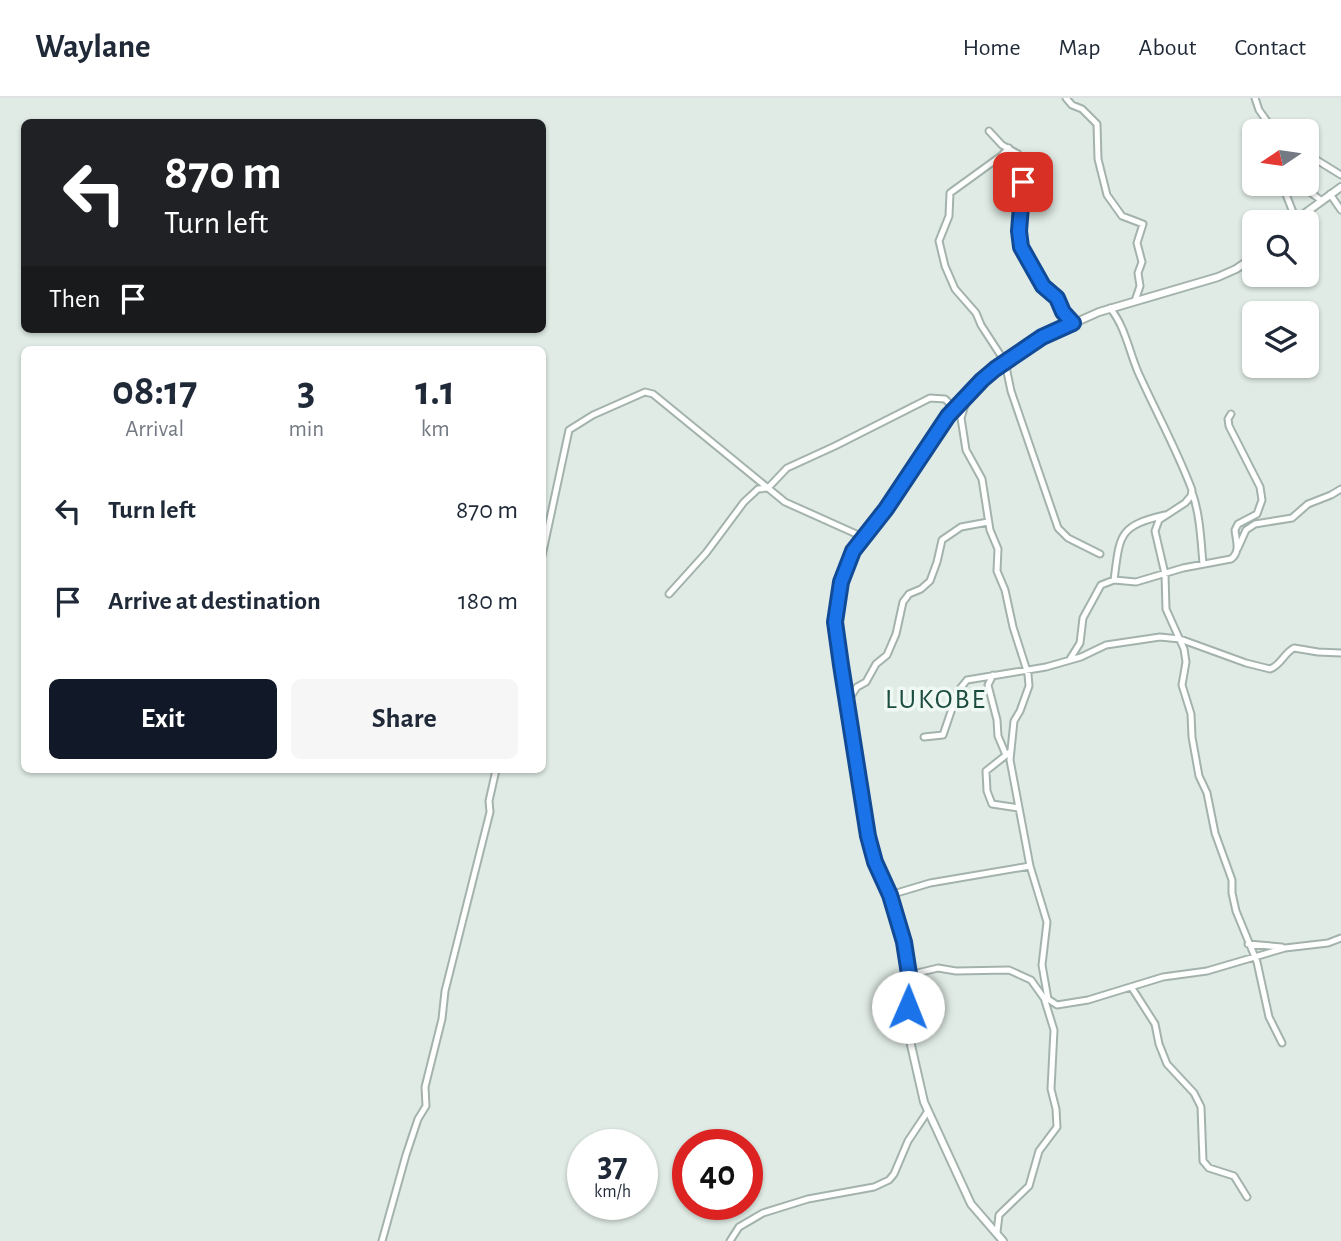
<!DOCTYPE html>
<style>
body{margin:0;font-family:"Alegreya Sans",sans-serif;background:#f6f6f7;color:#1f2937;height:100vh;display:flex;flex-direction:column;font-size:26px;white-space:nowrap}
*{box-sizing:border-box;margin:0}
p{font-size:23px;color:#747a83}
.icon{flex:none;width:38px;height:38px;fill:none;stroke:currentColor;stroke-width:2;stroke-linecap:round;stroke-linejoin:round}
.map{position:relative;flex:1;overflow:hidden}
.drawer{position:absolute;left:21px;top:248px;width:525px;height:427px;display:flex;flex-direction:column;background:#fff;border-radius:10px;box-shadow:0 2px 5px #0004}
.drawer>*{flex:none}
.top-card{position:absolute;left:21px;top:21px;width:525px;height:214px;border-radius:10px;box-shadow:0 2px 5px #0004;background:#202124;color:#fff;overflow:hidden}
.needle{width:46px;rotate:257deg}
.fabs{position:absolute;left:1242px;top:21px;display:grid;gap:14px}
.fabs a{display:grid;place-items:center;width:77px;height:77px;border-radius:10px;background:#fff;box-shadow:0 2px 5px #0004;font-size:35px}
.speed{position:absolute;left:567px;top:1031px;display:flex;gap:14px;font-size:35px;font-weight:700;text-align:center}
.speed>*{display:grid;place-content:center;width:91px;height:91px;border-radius:50%;background:#fff;box-shadow:0 2px 5px #0004;line-height:1}
.speed small{font-size:18px;font-weight:400}
.speed .limit{border:10px solid #d22;background:#fff;color:#111}
.pin{position:absolute;display:grid;place-items:center;width:60px;height:60px;color:#fff;margin:-30px;border-radius:14px;box-shadow:0 4px 10px #0006}
.me{position:absolute;width:77px;margin:-38px;rotate:1deg;stroke-linejoin:round;filter:drop-shadow(0 0 5px #0008)}
.turn{display:flex;align-items:center;gap:24px;height:147px;padding:0 28px;font-size:32px}
.turn .icon{width:91px;height:91px;stroke-width:2.5}
.turn b{display:block;font-size:49px;line-height:60px}
.then{display:flex;align-items:center;height:66px;padding:0 28px;background:#0003;gap:14px;font-size:26px}
.eta{display:flex;justify-content:space-evenly;align-items:center;height:119px;text-align:center}
.eta b{font-size:42px;font-weight:700;line-height:49px}
.cta{display:flex;gap:14px;margin-top:auto;padding:14px 28px}
.cta a{flex:1;height:80px;border-radius:10px;background:#111827;color:#fff;font-size:28px;font-weight:700;line-height:80px;text-align:center}
.cta a+a{background:#f6f6f7;color:#1f2937}
ul{padding:0;list-style:none}
li{display:flex;align-items:center;gap:21px;height:91px;padding:0 28px}
li div{flex:1}
li b{display:block;font-size:26px}
li em{font-style:normal}
header{display:flex;align-items:center;gap:42px;box-sizing:border-box;height:98px;padding:0 35px;background:#fff;border-bottom:2px solid #e0e1e3}
header strong{font-size:33px}
nav{display:flex;gap:38px;margin-inline-start:auto;font-size:24px}
.map>svg:first-child{display:block}
</style>
<header>
<strong>Waylane</strong>
<nav><a>Home</a><a>Map</a><a>About</a><a>Contact</a></nav>
</header>
<div class="map">
<svg width="1341" height="1143" viewBox="0 0 1341 1143">
<rect width="100%" height="100%" fill="#e0ebe5"/>
<g fill="none" stroke-linecap="round" stroke-linejoin="round">
<g stroke="#a3b3ac" stroke-width="9">
<path id="minor" d="M 1066,0 L 1072,7 L 1082,11 L 1097,26 L 1098,61 L 1107,97 L 1122,118 L 1143,126 L 1137,145 L 1142,164 L 1138,175 L 1140,188 L 1135,203
M 1255,0 L 1259,12 L 1274,33
M 989,33 L 1002,47 L 1018,56 L 1023,66 L 1024,92 L 1019,137 L 1021,149 L 1043,188 L 1057,200 L 1063,214 L 1073,225
M 1009,50 L 1001,58 L 950,95 L 949,118 L 939,143 L 945,168 L 955,191 L 976,215 L 981,227 L 1005,264 L 1011,293 L 1058,430 L 1068,440 L 1100,456
M 1307,56 L 1341,77
M 1282,86 L 1296,122
M 1299,86 L 1322,103
M 1330,96 L 1341,112
M 1110,210 C 1125,228 1129,253 1138,274 C 1156,314 1177,352 1192,392 L 1191,398 L 1185,405 L 1159,422 L 1155,433 L 1165,476 L 1166,511 L 1184,551 L 1186,564 L 1182,587 L 1191,616 L 1192,639 L 1199,678 L 1207,695 L 1215,735 L 1232,782 L 1232,795 L 1236,813 L 1257,864 L 1269,919 L 1282,945
M 968,297 L 961,320 L 966,352 L 982,381 L 990,432 L 998,451 L 997,473 L 1005,492 L 1013,529 L 1028,576 L 1029,588 L 1020,613 L 1014,623 L 1010,662 L 1030,768 L 1047,824 L 1042,867 L 1048,901 L 1057,907 L 1088,902 L 1163,879 L 1207,873 L 1285,850 L 1328,845 L 1341,840
M 1192,394 C 1200,416 1201,443 1203,466
M 1238,450 L 1246,432 L 1255,426 L 1292,420 L 1308,406 L 1331,397 L 1341,391
M 542,458 L 569,332 L 593,317 L 645,294 L 653,296 L 785,404 L 863,439
M 1114,482 C 1120,437 1118,428 1165,417
M 669,496 L 706,455 L 744,404 L 758,391 L 768,390 L 787,370 L 835,348 L 930,300 L 945,301 L 955,311
M 1070,561 L 1080,545 L 1083,520 L 1101,487 L 1114,482 L 1136,484 L 1183,470 L 1231,461 C 1241,453 1236,443 1235,432 L 1238,426 L 1257,416 L 1262,402 L 1260,389 L 1229,328 L 1228,321 L 1231,316
M 993,577 L 988,587 L 997,622 L 998,638 L 1006,657
M 847,604 L 857,589 L 866,584 L 876,566 L 887,557 L 896,536 L 903,504 L 909,496 L 921,491 L 930,483 L 937,464 L 942,442 L 961,429 L 988,424
M 924,639 L 943,637 L 958,593 L 967,582 L 1046,569 L 1081,559 L 1106,547 L 1160,539 L 1180,541 L 1246,565 L 1270,571 C 1281,567 1284,555 1294,550 L 1318,554 L 1341,555
M 1010,654 L 986,673 L 987,693 L 992,706 L 1019,710
M 890,797 L 930,785 L 1030,768
M 1248,846 L 1282,849
M 909,877 L 938,870 L 956,873 L 1009,872 L 1031,882 L 1046,903
M 1132,890 L 1155,926 L 1159,946 L 1167,966 L 1194,995 L 1201,1009 L 1203,1063 L 1209,1070 L 1234,1078 L 1247,1099
M 997,1134 L 999,1117 L 1029,1088 L 1039,1053 L 1057,1029 L 1056,1011 L 1051,991 L 1054,932 L 1045,903
M 382,1143 L 406,1057 L 418,1021 L 426,1008 L 425,989 L 442,921 L 445,893 L 490,714 L 489,703 L 496,672
M 730,1143 L 739,1129 L 763,1115 L 808,1101 L 874,1089 L 889,1082 L 894,1076 L 908,1043 L 928,1013"/>
</g>
<g stroke="#a3b3ac" stroke-width="10">
<path id="tertiary" d="M 1293,124 L 1341,89
M 1003,1143 L 971,1106 L 924,1004 L 911,947 L 909,876 L 902,835 L 890,797 L 875,764 L 868,738 L 835,527 L 841,484 L 853,453 L 886,411 L 948,318 L 982,282 L 995,271 L 1043,239 L 1099,214 L 1218,179 L 1236,171 L 1255,158"/>
</g>
<use href="#minor" stroke="#fff" stroke-width="5"/>
<use href="#tertiary" stroke="#fff" stroke-width="6"/>
</g>
<g fill="none" stroke-linecap="round" stroke-linejoin="round">
<g stroke="#114b97" stroke-width="18">
<path id="route" d="M 908,909 L 909,876 L 904,844 L 890,797 L 875,764 L 868,738 L 841,567 L 835,524 L 841,484 L 853,453 L 886,411 L 948,318 L 982,282 L 995,271 L 1042,239 L 1073,225 L 1063,214 L 1057,200 L 1043,188 L 1021,149 L 1019,133 L 1023,84"/>
</g>
<use href="#route" stroke="#1a73e8" stroke-width="12"/>
</g>
<g text-anchor="middle" stroke-width="7" stroke-linejoin="round" paint-order="stroke">
<g font-size="28" letter-spacing="2" fill="#1c4d40" stroke="#f0f8f4">
<text x="936" y="610">LUKOBE</text>
</g>
</g>
</svg>
<div class="fabs">
<a><svg class="needle" viewBox="-14 -14 28 28"><path d="M0-13l5 13h-10z" fill="#e53935"/><path d="M0 13l5-13h-10z" fill="#747a83"/></svg></a>
<a><svg class="icon" aria-label="search" viewBox="0 0 24 24"><circle cx="10" cy="10" r="6"/><path d="M15 15l6 6"/></svg></a>
<a><svg class="icon" aria-label="layers" viewBox="0 0 24 24"><path d="M12 4l9 5-9 5-9-5zM3 14l9 5 9-5"/></svg></a>
</div>
<div class="speed"><div>37<small>km/h</small></div><div class="limit">40</div></div>
<div class="pin" style="left:1023px;top:84px;background:#d93025"><svg class="icon" aria-label="arrive" viewBox="0 0 24 24"><path d="M6 21V4h12l-3 4 3 4H6"/></svg></div>
<svg class="me" style="left:908px;top:909px" viewBox="-20 -20 40 40"><circle r="19" fill="#fff"/><path d="M0-13L10 11 0 6-10 11z" fill="#1a73e8"/></svg>
<div class="top-card">
<div class="turn"><svg class="icon" aria-label="left" viewBox="0 0 24 24"><path d="M17 20v-9H6M10 6l-5 5 5 5"/></svg><div><b>870 m</b>Turn left</div></div>
<div class="then">Then<svg class="icon" aria-label="arrive" viewBox="0 0 24 24"><path d="M6 21V4h12l-3 4 3 4H6"/></svg></div>
</div>
<section class="drawer">
<div class="eta">
<div><b>08:17</b><p>Arrival</p></div>
<div><b>3</b><p>min</p></div>
<div><b>1.1</b><p>km</p></div>
</div>
<ul>
<li><svg class="icon" aria-label="left" viewBox="0 0 24 24"><path d="M17 20v-9H6M10 6l-5 5 5 5"/></svg><div><b>Turn left</b></div><em>870 m</em></li>
<li><svg class="icon" aria-label="arrive" viewBox="0 0 24 24"><path d="M6 21V4h12l-3 4 3 4H6"/></svg><div><b>Arrive at destination</b></div><em>180 m</em></li>
</ul>
<div class="cta"><a>Exit</a><a>Share</a></div>
</section>
</div>
